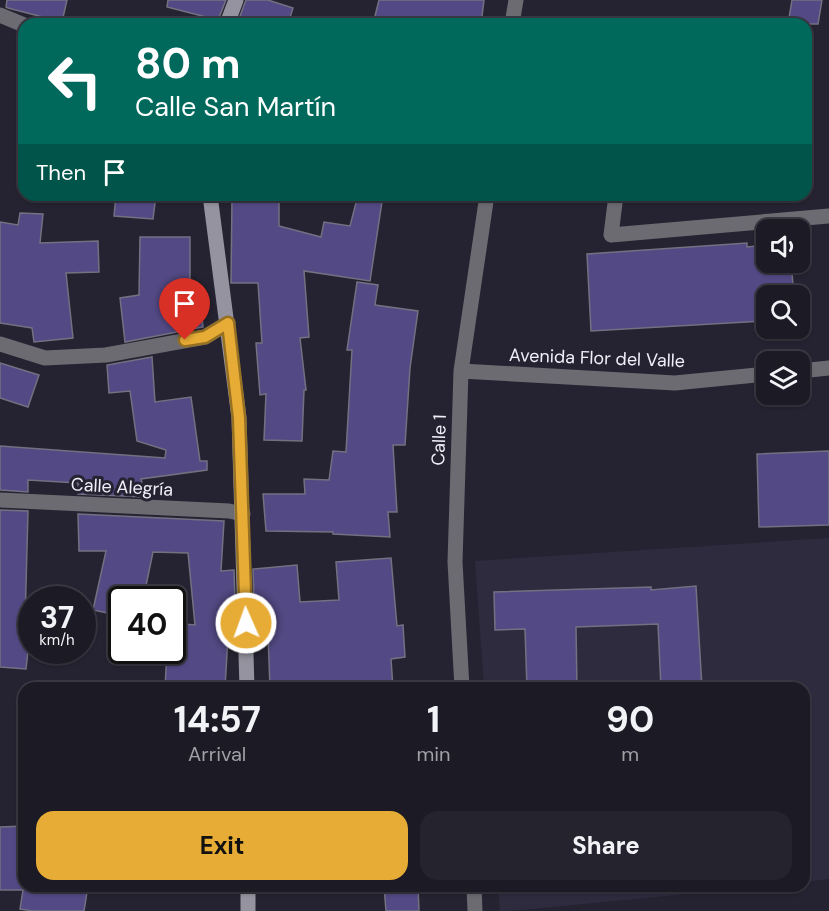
<!DOCTYPE html>
<meta charset="utf-8">
<style>
body{margin:0;font-family:"DM Sans",sans-serif;background:#25232d;color:#f1f3f6;height:100vh;display:flex;flex-direction:column;font-size:22px;white-space:nowrap}
*{box-sizing:border-box;margin:0}
p{font-size:20px;color:#a0a1a7}
.icon{flex:none;width:33px;height:33px;fill:none;stroke:currentColor;stroke-width:2;stroke-linecap:round;stroke-linejoin:round}
.map{position:relative;flex:1;overflow:hidden}
.drawer{position:absolute;left:18px;top:682px;width:792px;height:210px;display:flex;flex-direction:column;background:#1c1a25;border-radius:18px;box-shadow:0 2px 4px #0004,0 0 0 2px #3a3842}
.drawer>*{flex:none}
.guide{position:absolute;left:18px;top:18px;width:794px;height:183px;border-radius:18px;box-shadow:0 2px 4px #0004,0 0 0 2px #3a3842;background:#00695c;color:#fff;overflow:hidden}
.fabs{position:absolute;left:756px;top:219px;display:grid;gap:12px}
.fabs a{display:grid;place-items:center;width:54px;height:54px;border-radius:12px;background:#1c1a25;box-shadow:0 2px 4px #0004,0 0 0 2px #3a3842;font-size:30px}
.speed{position:absolute;left:18px;top:586px;display:flex;gap:12px;font-size:30px;font-weight:700;text-align:center}
.speed>*{display:grid;place-content:center;width:78px;height:78px;border-radius:50%;background:#1c1a25;box-shadow:0 2px 4px #0004,0 0 0 2px #3a3842;line-height:1}
.speed small{font-size:15px;font-weight:400}
.speed .limit{border:3px solid #111;border-radius:9px;background:#fff;color:#111}
.pin{position:absolute;display:grid;place-items:center;width:51px;height:51px;color:#fff;margin:-62px -26px;border-radius:50% 50% 50% 0;rotate:-45deg;box-shadow:0 0 6px #0007}
.pin .icon{rotate:45deg}
.me{position:absolute;width:66px;margin:-33px;rotate:358deg;stroke-linejoin:round;filter:drop-shadow(0 0 4px #0008)}
.turn{display:flex;align-items:center;gap:21px;height:126px;padding:0 18px;font-size:27px}
.turn .icon{width:78px;height:78px;stroke-width:2.5}
.turn b{display:block;font-size:42px;line-height:51px}
.then{display:flex;align-items:center;height:57px;padding:0 18px;background:#0003;gap:12px;font-size:22px}
.eta{display:flex;justify-content:space-evenly;align-items:center;height:102px;text-align:center}
.eta b{font-size:36px;font-weight:700;line-height:42px}
.cta{display:flex;gap:12px;margin-top:auto;padding:12px 18px}
.cta a{flex:1;height:69px;border-radius:18px;background:#e7ac36;color:#111;font-size:24px;font-weight:700;line-height:69px;text-align:center}
.cta a+a{background:#25232d;color:#f1f3f6}
.map>svg:first-child{display:block}
</style>
<div class="map">
<svg width="829" height="911" viewBox="0 0 829 911">
<rect width="100%" height="100%" fill="#252331"/>
<path fill="#2e2b3f" d="M 829,538 L 829,879 L 804,882 L 804,688 L 484,688 L 475,561 Z
M 498,887 L 498,886 L 757,887 L 512,911 L 500,911 Z"/>
<path fill="#534984" stroke="#737181" stroke-width="1.5" d="M 7,0 L 67,0 L 62,22 L 8,8 L 6,7 Z
M 168,0 L 226,0 L 218,20 L 167,7 Z
M 246,0 L 268,0 L 293,8 L 288,24 L 237,24 Z
M 379,0 L 484,0 L 481,24 L 373,24 Z
M 792,0 L 822,0 L 818,24 L 788,24 Z
M 116,195 L 156,195 L 153,219 L 114,216 Z
M 358,195 L 383,195 L 370,281 L 304,271 L 309,337 L 300,338 L 306,390 L 304,390 L 302,441 L 264,440 L 266,394 L 260,395 L 256,343 L 262,343 L 258,283 L 231,283 L 232,198 L 279,197 L 279,226 L 321,237 L 324,222 L 350,226 Z
M 20,213 L 43,214 L 40,243 L 98,241 L 99,272 L 66,273 L 73,338 L 34,342 L 32,328 L 0,323 L 0,222 L 18,225 Z
M 140,237 L 190,237 L 190,289 L 199,288 L 203,327 L 125,342 L 120,298 L 139,295 Z
M 747,243 L 747,247 L 766,245 L 766,262 L 791,262 L 794,296 L 766,296 L 766,321 L 591,331 L 587,254 Z
M 357,282 L 378,285 L 375,305 L 418,311 L 410,368 L 405,445 L 393,445 L 397,512 L 388,512 L 390,537 L 333,534 L 333,532 L 266,531 L 263,494 L 305,494 L 304,479 L 329,480 L 333,451 L 346,452 L 352,350 L 347,350 Z
M 152,357 L 155,402 L 191,397 L 200,461 L 207,461 L 207,470 L 141,479 L 145,497 L 78,494 L 78,483 L 28,480 L 28,492 L 0,490 L 0,446 L 165,458 L 166,450 L 137,441 L 130,391 L 109,393 L 107,365 Z
M 0,363 L 39,375 L 28,407 L 0,398 Z
M 829,451 L 829,525 L 759,527 L 757,454 Z
M 0,510 L 28,511 L 25,623 L 31,624 L 26,669 L 0,667 Z
M 78,514 L 224,521 L 221,571 L 234,570 L 236,636 L 228,636 L 225,688 L 165,688 L 167,651 L 172,651 L 172,623 L 195,625 L 188,553 L 153,552 L 143,600 L 122,600 L 122,616 L 93,610 L 106,551 L 79,551 Z
M 391,558 L 397,626 L 403,625 L 405,657 L 391,659 L 393,688 L 270,688 L 268,634 L 255,635 L 253,569 L 297,565 L 300,602 L 339,600 L 336,562 Z
M 696,586 L 702,688 L 661,688 L 658,624 L 576,627 L 577,688 L 527,688 L 525,629 L 495,630 L 494,592 L 651,587 L 651,590 Z
M 24,826 L 24,886 L 88,886 L 84,911 L 33,911 L 20,909 L 23,890 L 0,890 L 0,827 Z
M 384,886 L 418,886 L 419,911 L 386,911 Z"/>
<g fill="none" stroke-linecap="round" stroke-linejoin="round">
<path stroke="#6c6b72" stroke-width="15" d="M 0,15 L 24,25
M 512,24 L 516,0
M 616,195 L 611,235 L 829,216
M 0,344 L 45,358 L 106,355 L 205,337 L 228,323
M 461,371 L 675,383 L 766,374
M 800,371 L 829,368
M 0,500 L 229,511 L 243,514
M 462,688 L 455,562 L 461,371 L 487,195
M 474,886 L 475,911"/>
<path stroke="#94939f" stroke-width="15" d="M 227,24 L 236,0
M 210,195 L 239,418 L 247,688
M 248,911 L 248,886"/>
</g>
<g fill="none" stroke-linecap="round" stroke-linejoin="round">
<g stroke="#967023" stroke-width="15">
<path id="route" d="M 185,340 L 205,337 L 228,323 L 239,418 L 246,623"/>
</g>
<use href="#route" stroke="#e7ac36" stroke-width="10"/>
</g>
<g text-anchor="middle" stroke-width="6" stroke-linejoin="round" paint-order="stroke">
<g font-size="18" fill="#efeff8" stroke="#252331">
<text transform="translate(597 358) rotate(2)" y="6">Avenida Flor del Valle</text>
<text transform="translate(439 440) rotate(-88)" y="6">Calle 1</text>
<text transform="translate(122 487) rotate(3)" y="6">Calle Alegría</text>
</g>
</g>
</svg>
<div class="fabs">
<a><svg class="icon" aria-label="sound" viewBox="0 0 24 24"><path d="M4 9h4l5-4v14l-5-4H4zM17 9q2 3 0 6"/></svg></a>
<a><svg class="icon" aria-label="search" viewBox="0 0 24 24"><circle cx="10" cy="10" r="6"/><path d="M15 15l6 6"/></svg></a>
<a><svg class="icon" aria-label="layers" viewBox="0 0 24 24"><path d="M12 4l9 5-9 5-9-5zM3 14l9 5 9-5"/></svg></a>
</div>
<div class="speed"><div>37<small>km/h</small></div><div class="limit">40</div></div>
<div class="pin" style="left:185px;top:340px;background:#d93025"><svg class="icon" aria-label="arrive" viewBox="0 0 24 24"><path d="M6 21V4h12l-3 4 3 4H6"/></svg></div>
<svg class="me" style="left:246px;top:623px" viewBox="-20 -20 40 40"><circle r="17" fill="#e7ac36" stroke="#fff" stroke-width="3"/><path d="M0-11L8 9 0 5-8 9z" fill="#fff"/></svg>
<div class="guide">
<div class="turn"><svg class="icon" aria-label="left" viewBox="0 0 24 24"><path d="M17 20v-9H6M10 6l-5 5 5 5"/></svg><div><b>80 m</b>Calle San Martín</div></div>
<div class="then">Then<svg class="icon" aria-label="arrive" viewBox="0 0 24 24"><path d="M6 21V4h12l-3 4 3 4H6"/></svg></div>
</div>
<section class="drawer">
<div class="eta">
<div><b>14:57</b><p>Arrival</p></div>
<div><b>1</b><p>min</p></div>
<div><b>90</b><p>m</p></div>
</div>
<div class="cta"><a>Exit</a><a>Share</a></div>
</section>
</div>
